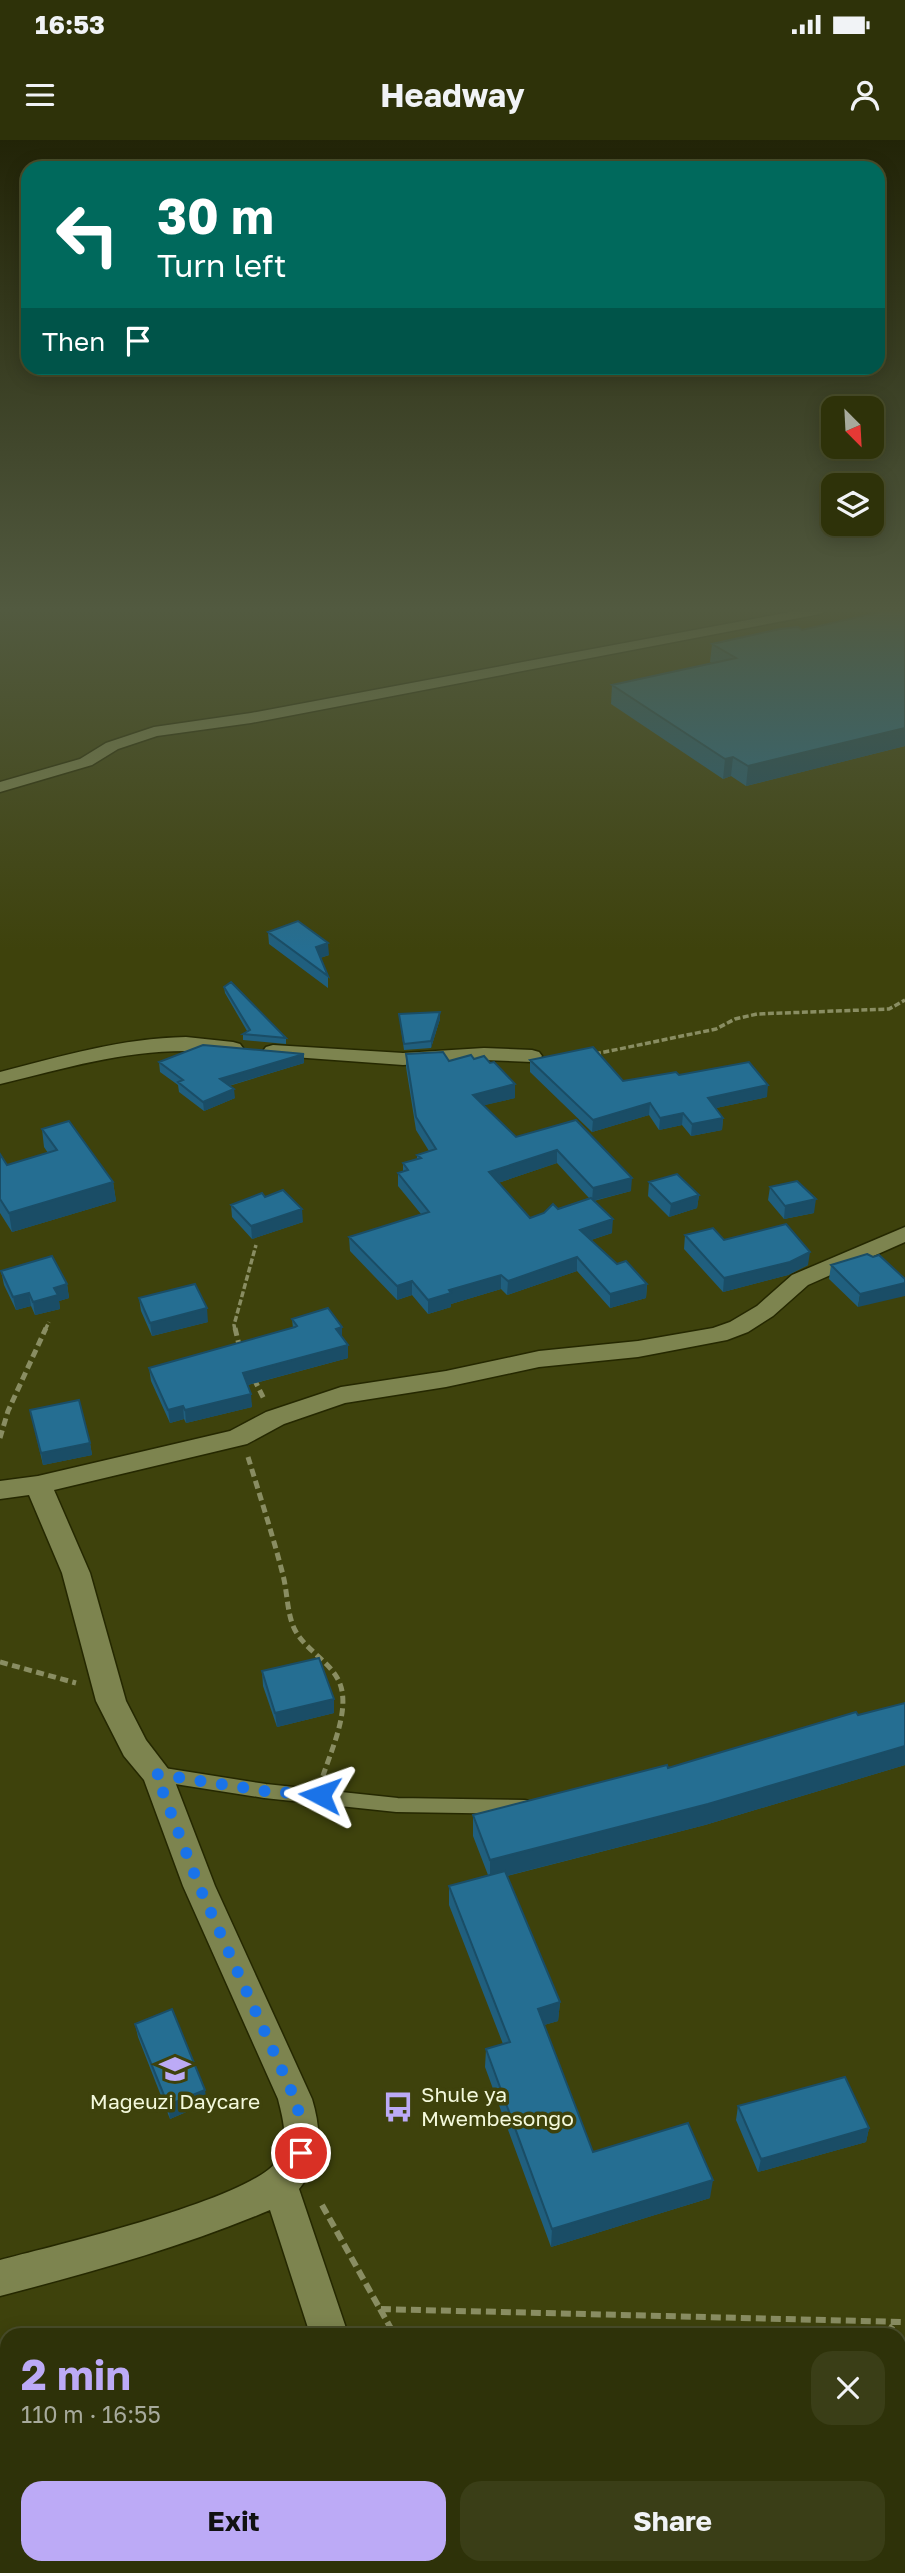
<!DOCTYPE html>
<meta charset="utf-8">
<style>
body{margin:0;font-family:"Golos Text",sans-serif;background:#3a3e17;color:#f1f3f6;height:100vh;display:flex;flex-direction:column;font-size:26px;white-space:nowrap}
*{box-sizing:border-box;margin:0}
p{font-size:23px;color:#a7aa9c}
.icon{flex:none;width:38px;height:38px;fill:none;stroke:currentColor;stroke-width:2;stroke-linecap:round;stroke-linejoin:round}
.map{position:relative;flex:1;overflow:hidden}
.drawer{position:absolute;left:0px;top:2188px;width:906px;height:247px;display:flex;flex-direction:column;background:#2e3209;border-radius:21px 21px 0 0;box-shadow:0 4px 18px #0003,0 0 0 2px #494d2a}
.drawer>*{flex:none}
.top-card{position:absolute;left:21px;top:21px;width:864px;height:214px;border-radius:21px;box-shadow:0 4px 18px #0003,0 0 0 2px #494d2a;background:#00695c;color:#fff;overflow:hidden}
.needle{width:46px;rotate:156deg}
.controls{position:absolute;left:821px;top:256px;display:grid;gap:14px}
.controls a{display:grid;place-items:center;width:63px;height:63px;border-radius:14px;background:#2e3209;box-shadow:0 4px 18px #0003,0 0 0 2px #494d2a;font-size:35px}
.pin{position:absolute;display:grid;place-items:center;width:60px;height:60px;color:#fff;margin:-30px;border:4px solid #fff;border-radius:50%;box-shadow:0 2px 7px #0007}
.me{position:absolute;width:77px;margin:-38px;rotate:274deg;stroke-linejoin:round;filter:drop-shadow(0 0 5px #0008)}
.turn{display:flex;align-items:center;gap:24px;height:147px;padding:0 21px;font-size:32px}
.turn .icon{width:91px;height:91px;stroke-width:2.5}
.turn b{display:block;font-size:49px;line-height:60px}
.then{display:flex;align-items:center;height:66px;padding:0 21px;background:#0003;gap:14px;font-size:26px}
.round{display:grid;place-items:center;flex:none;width:74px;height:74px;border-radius:21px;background:#3a3e17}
.summary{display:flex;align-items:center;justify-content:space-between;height:119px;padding:0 21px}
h1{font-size:42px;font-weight:700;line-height:52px;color:#bcaaf6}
.cta{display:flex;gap:14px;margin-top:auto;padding:14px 21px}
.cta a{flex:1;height:80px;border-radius:21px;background:#bcaaf6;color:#111;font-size:28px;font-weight:700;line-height:80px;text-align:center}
.cta a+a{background:#3a3e17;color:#f1f3f6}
.status{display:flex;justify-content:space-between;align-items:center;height:49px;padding:0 35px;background:#2e3209;direction:ltr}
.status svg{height:19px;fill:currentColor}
header{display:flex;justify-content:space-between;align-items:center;height:91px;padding:0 21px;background:#2e3209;font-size:32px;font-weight:700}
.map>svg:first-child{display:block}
</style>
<div class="status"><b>16:53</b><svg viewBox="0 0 49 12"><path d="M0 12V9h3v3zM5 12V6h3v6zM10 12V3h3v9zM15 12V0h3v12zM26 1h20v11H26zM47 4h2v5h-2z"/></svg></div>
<header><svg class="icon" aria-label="menu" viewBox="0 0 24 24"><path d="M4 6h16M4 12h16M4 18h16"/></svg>Headway<svg class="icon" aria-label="person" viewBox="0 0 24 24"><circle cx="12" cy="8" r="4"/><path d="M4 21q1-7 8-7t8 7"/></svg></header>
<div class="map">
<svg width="905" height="2433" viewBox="0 0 905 2433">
<rect width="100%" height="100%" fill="#3e420c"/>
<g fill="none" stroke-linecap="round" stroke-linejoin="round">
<g stroke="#252800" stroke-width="17">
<path id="lane" d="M 157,1634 L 265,1651 L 397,1665 L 525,1667"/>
</g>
<g stroke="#252800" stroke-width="3">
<path id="street" d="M 801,470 L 827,470 L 820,474 L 251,583 L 157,596 L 118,609 L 92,625 L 0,652 L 0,642 L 80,619 L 106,603 L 154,587 L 251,573 Z
M 186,897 L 233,902 L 240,904 L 243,908 L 240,912 L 233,914 C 146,903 83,924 0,944 L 0,932 C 61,916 123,898 186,897 Z
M 273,905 L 403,913 L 484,908 L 532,910 L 539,912 L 542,916 L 539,920 L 532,922 L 484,920 L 403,925 L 266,915 L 263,911 L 266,907 Z
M 905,1087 L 905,1102 L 808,1145 L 773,1176 L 748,1192 L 727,1200 L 638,1217 L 539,1227 L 446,1247 L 345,1263 L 284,1284 L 247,1304 L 54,1350 L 90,1433 L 126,1561 L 146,1600 L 172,1634 L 215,1746 L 312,1959 C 322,1992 322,2021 299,2049 L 348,2194 L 310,2194 L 270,2070 C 183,2107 92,2132 0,2156 L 0,2120 C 53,2106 249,2060 277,2021 C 290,2003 283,1979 278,1959 L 183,1746 L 144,1640 L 124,1616 L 96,1561 L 62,1433 L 29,1355 L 0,1359 L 0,1341 L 38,1336 L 230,1291 L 266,1272 L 341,1247 L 446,1231 L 539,1211 L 638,1201 L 713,1188 L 730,1182 L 757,1166 L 792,1135 Z
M 386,2427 L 428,2427 L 431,2433 L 389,2433 Z"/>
</g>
<path stroke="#898d62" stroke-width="3.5" stroke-dasharray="6 2.5" stroke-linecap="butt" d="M 595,914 L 716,889 L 735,879 L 757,874 L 889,869 L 905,860
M 45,1190 L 49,1182
M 235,1190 L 234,1185 L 256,1105"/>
<path stroke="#898d62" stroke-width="5" stroke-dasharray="8 4.5" stroke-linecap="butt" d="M 235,1188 L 240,1209
M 254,1239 L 264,1259
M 0,1298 L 8,1271 L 46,1188
M 248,1317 C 260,1356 273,1396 283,1435 C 287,1451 287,1468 292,1483 C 301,1511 337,1522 342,1551 C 347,1578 330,1613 322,1639
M 0,1522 L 76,1543"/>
<path stroke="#898d62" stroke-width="6" stroke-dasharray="10 5" stroke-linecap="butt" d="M 322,2065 L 380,2169 L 905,2182
M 380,2169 L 394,2194
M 887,2194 L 895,2182
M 509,2427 L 512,2433
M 768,2427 L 768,2433"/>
<use href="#lane" stroke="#7d844f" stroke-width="14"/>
<use href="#street" fill="#7d844f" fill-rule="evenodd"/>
</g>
<path fill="#205f7e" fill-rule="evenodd" d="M 905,470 L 905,606 L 746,646 L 731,636 L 723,639 L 611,564 L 612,545 L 712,523 L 710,522 L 712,504 L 802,490 L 870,474 L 871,471 Z
M 268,792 L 329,815 L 320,818 L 328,836 L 328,848 L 269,804 Z
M 224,847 L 286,898 L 286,904 L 243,900 L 243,894 L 247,891 L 225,853 Z
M 440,872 L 440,879 L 431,908 L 404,910 L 399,874 Z
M 304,914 L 304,923 L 229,946 L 235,958 L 204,971 L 179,952 L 178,945 L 160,932 L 159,922 Z
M 406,914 L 449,921 L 474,919 L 490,923 L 515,944 L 515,958 L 484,965 L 516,997 L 576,980 L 631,1051 L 594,1061 L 612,1093 L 591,1100 L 617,1124 L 647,1144 L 646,1158 L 610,1168 L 577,1131 L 507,1155 L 501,1149 L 451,1164 L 451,1167 L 428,1174 L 412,1155 L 397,1160 L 350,1111 L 349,1097 L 421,1074 L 398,1046 L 398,1033 L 403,1031 L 403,1023 L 417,1019 L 417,1015 L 429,1011 L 416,990 L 406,927 ZM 557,1023 L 589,1058 L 530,1078 L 498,1043 Z
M 530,920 L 623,941 L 767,957 L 716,968 L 723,978 L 722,990 L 691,996 L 682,985 L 659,990 L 649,975 L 592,992 L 530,932 Z
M 42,989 L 113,1042 L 116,1061 L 12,1092 L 0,1073 L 0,1014 L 7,1025 L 48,1013 L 44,1007 Z
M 649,1042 L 699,1055 L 697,1068 L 669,1077 L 648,1056 Z
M 770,1047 L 814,1073 L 784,1079 L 768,1060 Z
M 265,1057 L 303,1082 L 252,1099 L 232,1077 L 231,1065 Z
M 685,1095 L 724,1100 L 808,1125 L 788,1135 L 723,1152 L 684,1109 Z
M 867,1114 L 858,1167 L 829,1139 L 831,1125 Z
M 1,1131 L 67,1144 L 69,1158 L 59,1161 L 60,1169 L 35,1175 L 31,1166 L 16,1170 L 4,1145 Z
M 139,1158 L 208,1182 L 152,1196 L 141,1171 Z
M 292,1179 L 342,1187 L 342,1198 L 348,1205 L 348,1218 L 248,1245 L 252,1267 L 186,1283 L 184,1279 L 170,1283 L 151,1241 L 149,1228 L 293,1188 Z
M 30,1270 L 90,1303 L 92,1315 L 43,1325 Z
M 262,1531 L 334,1573 L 277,1587 L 263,1546 Z
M 905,1563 L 905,1625 L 705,1685 L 507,1736 L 560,1862 L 558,1881 L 544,1885 L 593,2012 L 710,2058 L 551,2107 L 485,1927 L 486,1909 L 503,1904 L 449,1765 L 449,1746 L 488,1735 L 473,1696 L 473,1675 L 668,1628 Z
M 135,1884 L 207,1963 L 170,1979 L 138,1897 Z
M 738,1966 L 869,1988 L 866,2002 L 758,2032 L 736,1980 Z"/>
<path fill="#1a4d66" d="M 905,588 L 905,606 L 746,646 L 748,626 Z
M 733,617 L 731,636 L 723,639 L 725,619 Z
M 328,803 L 329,815 L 317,819 L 316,807 Z
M 440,872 L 440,879 L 431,908 L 431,901 Z
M 304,914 L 304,923 L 221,948 L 220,939 Z
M 515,944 L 515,958 L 473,968 L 473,955 Z
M 768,945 L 767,957 L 707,970 L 708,958 Z
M 234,949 L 235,958 L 204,971 L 203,962 Z
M 650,963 L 649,975 L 592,992 L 593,980 Z
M 683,973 L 682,985 L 659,990 L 660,978 Z
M 723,978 L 722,990 L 691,996 L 692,984 Z
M 557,1010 L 557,1023 L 489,1046 L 489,1032 Z
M 632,1038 L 631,1051 L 592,1061 L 593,1048 Z
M 113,1042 L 116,1061 L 12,1092 L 9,1073 Z
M 699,1055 L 697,1068 L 669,1077 L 671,1064 Z
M 816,1059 L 814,1073 L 784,1079 L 785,1066 Z
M 302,1069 L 303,1082 L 252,1099 L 251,1086 Z
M 613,1079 L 612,1093 L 579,1104 L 580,1090 Z
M 810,1112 L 808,1125 L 788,1135 L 723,1152 L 724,1138 Z
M 577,1117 L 577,1131 L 507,1155 L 508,1141 Z
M 501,1135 L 501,1149 L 451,1164 L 451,1167 L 428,1174 L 428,1160 L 449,1150 Z
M 412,1141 L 412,1155 L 397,1160 L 397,1146 Z
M 905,1143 L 905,1156 L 858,1167 L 860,1154 Z
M 67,1144 L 69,1158 L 59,1161 L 60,1169 L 35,1175 L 33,1162 L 54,1148 Z
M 647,1144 L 646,1158 L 610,1168 L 610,1154 Z
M 29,1153 L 31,1166 L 16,1170 L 13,1157 Z
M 207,1168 L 208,1182 L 152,1196 L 150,1183 Z
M 342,1187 L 342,1200 L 336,1189 Z
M 348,1205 L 348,1218 L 244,1246 L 243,1233 Z
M 251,1254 L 252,1267 L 186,1283 L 185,1270 Z
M 183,1266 L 184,1279 L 170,1283 L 168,1270 Z
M 90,1303 L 92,1315 L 43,1325 L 41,1313 Z
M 334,1559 L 334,1573 L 277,1587 L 275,1573 Z
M 905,1606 L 905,1625 L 705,1685 L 490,1740 L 490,1720 Z
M 560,1862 L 558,1881 L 537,1887 L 538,1869 Z
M 205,1950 L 207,1963 L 170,1979 L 168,1965 Z
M 869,1988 L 866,2002 L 758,2032 L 761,2019 Z
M 713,2040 L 710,2058 L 551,2107 L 552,2089 Z"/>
<path fill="#256e92" stroke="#1a4d66" stroke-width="2" d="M 877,470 L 905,470 L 905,588 L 748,626 L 733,617 L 725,619 L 612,545 L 736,518 L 712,504 L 780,489 L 798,487 L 802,490 L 876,473 L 871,471 Z
M 298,781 L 328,803 L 316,807 L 328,836 L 268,792 Z
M 231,842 L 286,898 L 243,894 L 250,890 L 224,847 Z
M 440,872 L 431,901 L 404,904 L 399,874 Z
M 203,905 L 304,914 L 220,939 L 234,949 L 203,962 L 178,942 L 183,940 L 159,922 Z
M 593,907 L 623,941 L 676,932 L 679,935 L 749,922 L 768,945 L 708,958 L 723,978 L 692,984 L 683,973 L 660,978 L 650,963 L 593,980 L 530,920 Z
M 443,912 L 449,921 L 471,915 L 474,919 L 484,916 L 490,923 L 494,922 L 515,944 L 473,955 L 516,997 L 576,980 L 632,1038 L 593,1048 L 557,1010 L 489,1032 L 530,1078 L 544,1073 L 553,1064 L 558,1069 L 591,1058 L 613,1079 L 580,1090 L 617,1124 L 626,1121 L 647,1144 L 610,1154 L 577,1117 L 508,1141 L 501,1135 L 449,1150 L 451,1153 L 428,1160 L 412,1141 L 397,1146 L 349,1097 L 429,1072 L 398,1033 L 408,1030 L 403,1023 L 421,1018 L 417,1015 L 436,1009 L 416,977 L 406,914 Z
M 69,981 L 113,1042 L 9,1073 L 0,1059 L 0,1014 L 7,1025 L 57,1010 L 42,989 Z
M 677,1034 L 699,1055 L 671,1064 L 649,1042 Z
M 797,1041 L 816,1059 L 785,1066 L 770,1047 Z
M 283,1050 L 302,1069 L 251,1086 L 231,1065 L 262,1053 L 265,1057 Z
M 786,1084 L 810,1112 L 790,1122 L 724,1138 L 685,1095 L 713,1088 L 724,1100 Z
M 867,1114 L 873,1117 L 879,1115 L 905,1139 L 905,1143 L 860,1154 L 831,1125 Z
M 52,1116 L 67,1144 L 54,1148 L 58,1155 L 33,1162 L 29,1153 L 13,1157 L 1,1131 Z
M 195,1144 L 207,1168 L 150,1183 L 139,1158 Z
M 328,1168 L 342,1187 L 336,1189 L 348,1205 L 243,1233 L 251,1254 L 185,1270 L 183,1266 L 168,1270 L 149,1228 L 295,1187 L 297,1186 L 292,1179 Z
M 79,1260 L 90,1303 L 41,1313 L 30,1270 Z
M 319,1518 L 334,1559 L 275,1573 L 262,1531 Z
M 905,1563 L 905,1606 L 708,1664 L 490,1720 L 473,1675 L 667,1625 L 668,1628 L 856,1572 L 858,1575 Z
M 505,1731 L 560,1862 L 538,1869 L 593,2012 L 688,1983 L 713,2040 L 552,2089 L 486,1909 L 510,1902 L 449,1746 Z
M 172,1869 L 205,1950 L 168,1965 L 135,1884 Z
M 845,1937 L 869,1988 L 761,2019 L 738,1966 Z"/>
<linearGradient id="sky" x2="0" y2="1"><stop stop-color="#222407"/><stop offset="0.58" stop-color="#525a40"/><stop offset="1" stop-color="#525a40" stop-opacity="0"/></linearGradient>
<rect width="905" height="810" fill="url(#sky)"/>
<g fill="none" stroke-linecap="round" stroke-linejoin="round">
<path stroke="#1a73e8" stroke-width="12" stroke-dasharray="0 21.6" d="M 301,2013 L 302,1984 L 295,1959 L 199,1746 L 156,1634 L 265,1651 L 320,1655"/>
</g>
<defs>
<g id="school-bare" transform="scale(2.415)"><path d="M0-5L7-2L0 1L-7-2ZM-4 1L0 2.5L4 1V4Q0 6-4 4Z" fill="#bcaaf6" stroke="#3e420c" stroke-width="2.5" paint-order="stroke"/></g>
<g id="bus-bare" transform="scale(2.415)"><path d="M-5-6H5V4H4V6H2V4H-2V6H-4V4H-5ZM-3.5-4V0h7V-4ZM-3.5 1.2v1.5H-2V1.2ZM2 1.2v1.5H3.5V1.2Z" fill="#bcaaf6" stroke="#3e420c" stroke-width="2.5" paint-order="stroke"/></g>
</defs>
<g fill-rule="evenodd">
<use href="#school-bare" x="175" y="1929"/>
<use href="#bus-bare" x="398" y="1967"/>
</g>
<g text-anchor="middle" stroke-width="7" stroke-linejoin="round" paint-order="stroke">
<g font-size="21" fill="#f4f9dc" stroke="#3e420c" text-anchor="start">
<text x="421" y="1962">Shule ya<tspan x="421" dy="24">Mwembesongo</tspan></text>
<text x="175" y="1969" text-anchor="middle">Mageuzi Daycare</text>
</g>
</g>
</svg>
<div class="controls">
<a><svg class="needle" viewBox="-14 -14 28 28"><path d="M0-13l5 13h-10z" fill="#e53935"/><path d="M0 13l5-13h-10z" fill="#a7aa9c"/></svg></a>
<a><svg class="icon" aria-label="layers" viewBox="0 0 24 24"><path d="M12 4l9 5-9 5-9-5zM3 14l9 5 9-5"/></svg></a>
</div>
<div class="pin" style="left:301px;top:2013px;background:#d93025"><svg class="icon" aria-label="arrive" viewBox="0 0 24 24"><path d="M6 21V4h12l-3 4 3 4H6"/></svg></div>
<svg class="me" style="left:320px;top:1655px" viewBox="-20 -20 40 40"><path d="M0-17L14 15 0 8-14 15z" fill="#1a73e8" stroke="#fff" stroke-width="4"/></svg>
<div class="top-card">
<div class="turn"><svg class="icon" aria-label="left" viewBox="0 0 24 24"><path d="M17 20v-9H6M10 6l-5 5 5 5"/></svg><div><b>30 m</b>Turn left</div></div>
<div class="then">Then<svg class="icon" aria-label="arrive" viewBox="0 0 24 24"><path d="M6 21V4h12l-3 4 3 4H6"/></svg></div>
</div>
<section class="drawer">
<div class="summary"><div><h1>2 min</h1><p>110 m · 16:55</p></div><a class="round"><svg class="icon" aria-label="close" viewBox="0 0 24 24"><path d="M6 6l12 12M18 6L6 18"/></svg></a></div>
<div class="cta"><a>Exit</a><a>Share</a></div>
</section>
</div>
